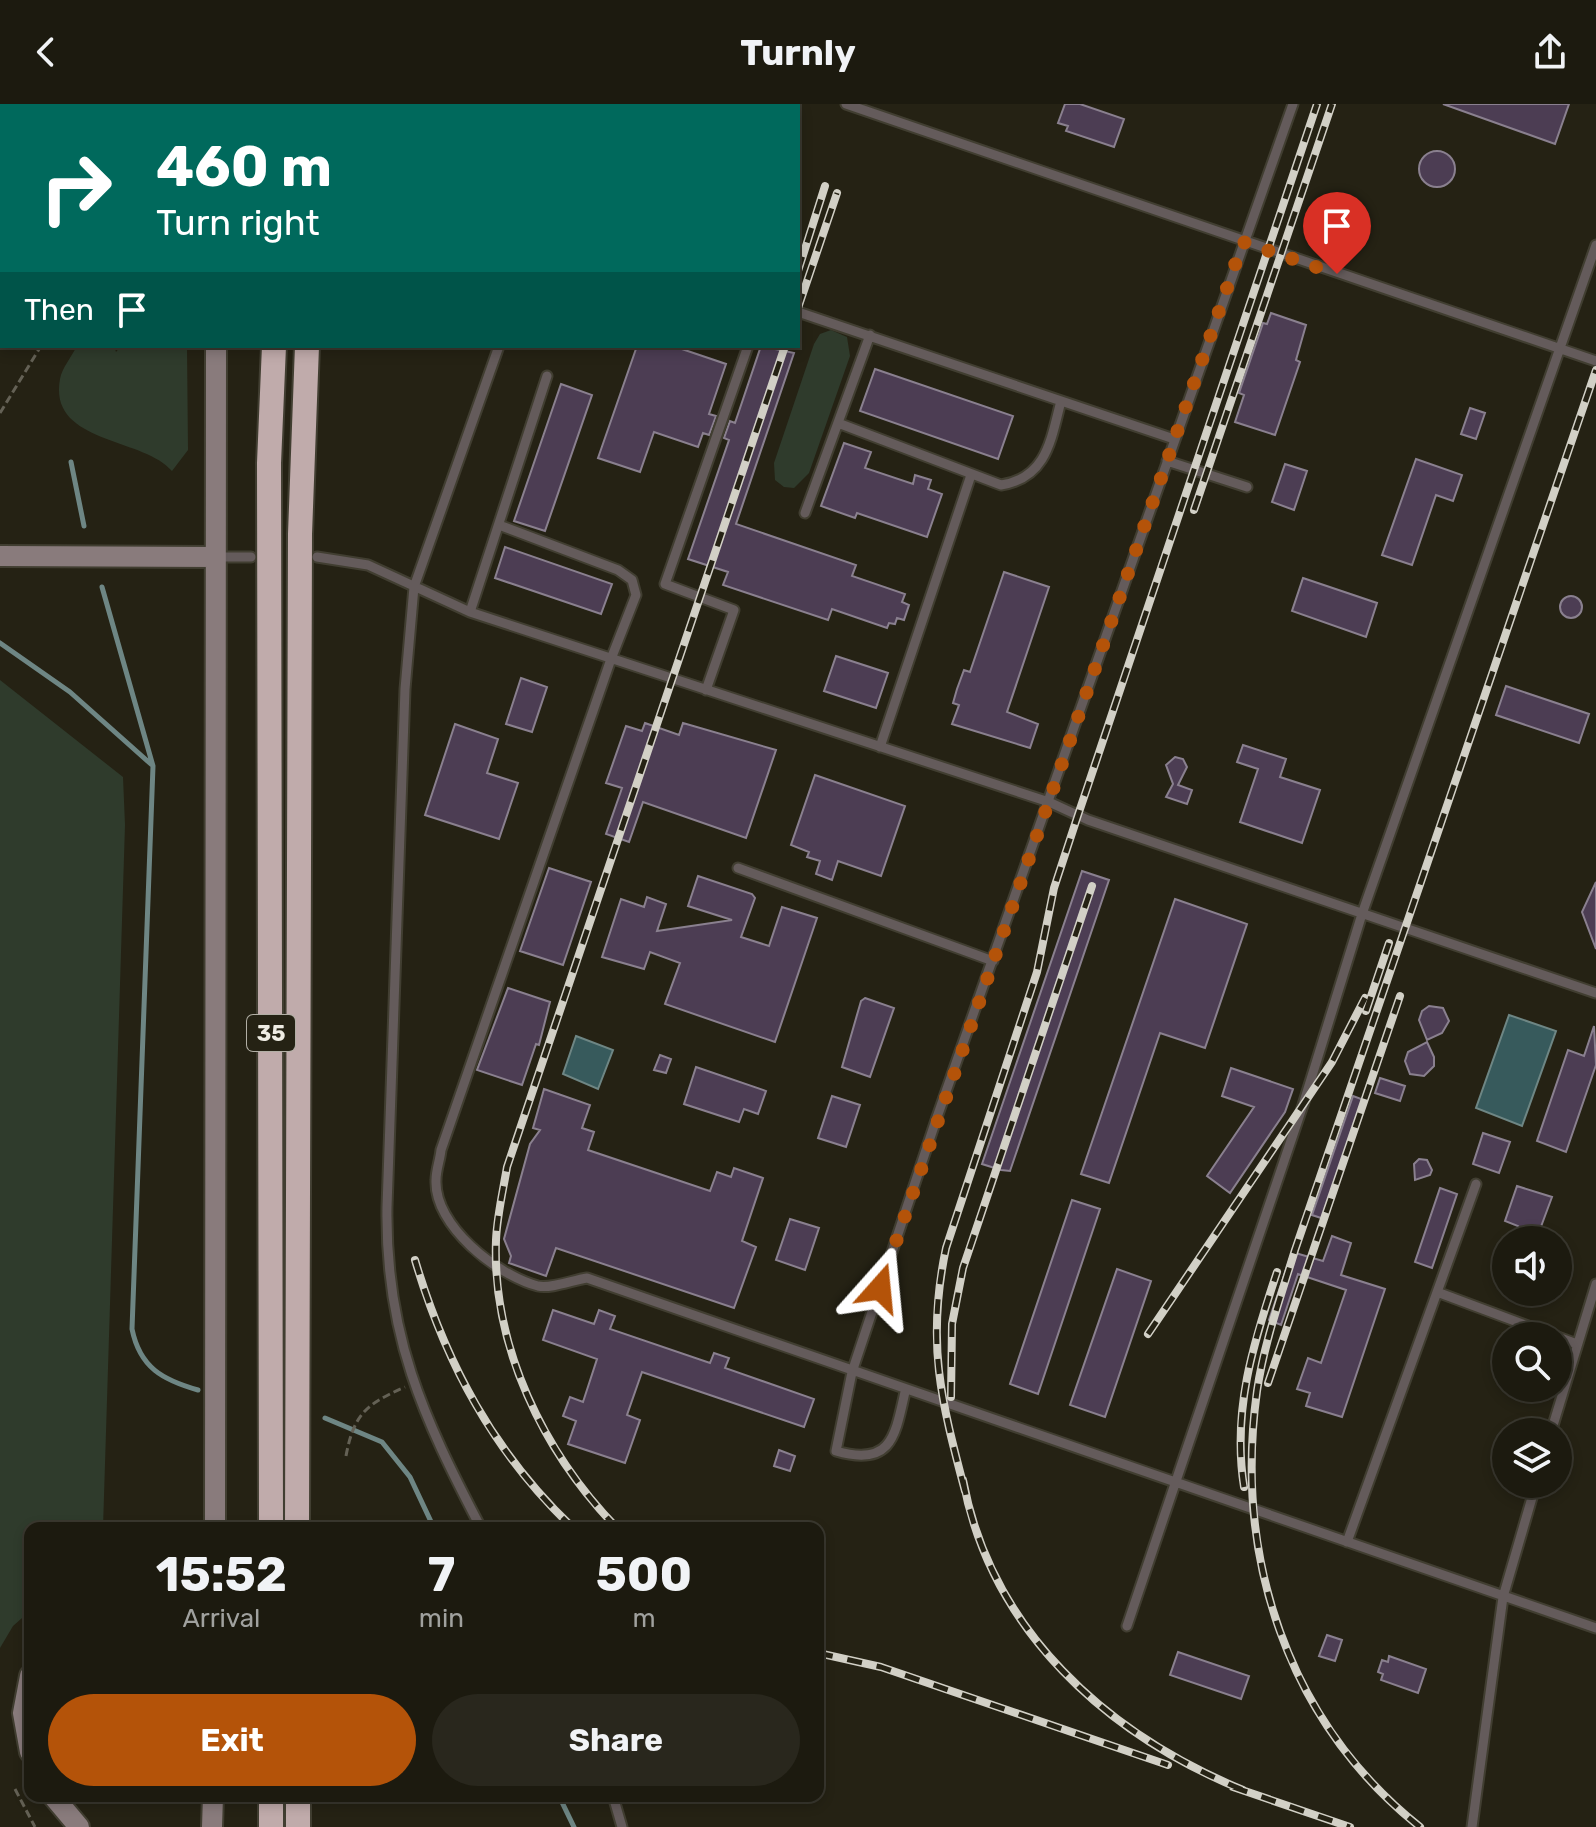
<!DOCTYPE html>
<style>
body{margin:0;font-family:Rubik,sans-serif;background:#29271d;color:#f1f3f6;height:100vh;display:flex;flex-direction:column;font-size:30px;white-space:nowrap}
*{box-sizing:border-box;margin:0}
p{font-size:26px;color:#a0a19e}
.icon{flex:none;width:44px;height:44px;fill:none;stroke:currentColor;stroke-width:2;stroke-linecap:round;stroke-linejoin:round}
.map{position:relative;flex:1;overflow:hidden}
.sheet{position:absolute;left:24px;top:1418px;width:800px;height:280px;display:flex;flex-direction:column;background:#1c1a0f;border-radius:16px;box-shadow:0 4px 12px #0003,0 0 0 2px #3a382f}
.sheet>*{flex:none}
.hud{position:absolute;left:0px;top:0px;width:800px;height:244px;box-shadow:0 4px 12px #0003,0 0 0 2px #3a382f;background:#00695c;color:#fff;overflow:hidden}
.tools{position:absolute;left:1492px;top:1122px;display:grid;gap:16px}
.tools a{display:grid;place-items:center;width:80px;height:80px;border-radius:50%;background:#1c1a0f;box-shadow:0 4px 12px #0003,0 0 0 2px #3a382f;font-size:40px}
.pin{position:absolute;display:grid;place-items:center;width:68px;height:68px;color:#fff;margin:-82px -34px;border-radius:50% 50% 50% 0;rotate:-45deg;box-shadow:0 0 8px #0007}
.pin .icon{rotate:45deg}
.me{position:absolute;width:88px;margin:-44px;rotate:18deg;stroke-linejoin:round;filter:drop-shadow(0 0 6px #0008)}
.turn{display:flex;align-items:center;gap:28px;height:168px;padding:0 24px;font-size:36px}
.turn .icon{width:104px;height:104px;stroke-width:2.5}
.turn b{display:block;font-size:56px;line-height:68px}
.then{display:flex;align-items:center;height:76px;padding:0 24px;background:#0003;gap:16px;font-size:30px}
.eta{display:flex;justify-content:space-evenly;align-items:center;height:136px;text-align:center}
.eta b{font-size:48px;font-weight:700;line-height:56px}
.cta{display:flex;gap:16px;margin-top:auto;padding:16px 24px}
.cta a{flex:1;height:92px;border-radius:48px;background:#b45309;color:#fff;font-size:32px;font-weight:700;line-height:92px;text-align:center}
.cta a+a{background:#29271d;color:#f1f3f6}
header{display:flex;justify-content:space-between;align-items:center;height:104px;padding:0 24px;background:#1c1a0f;font-size:36px;font-weight:700}
.map>svg:first-child{display:block}
</style>
<header><svg class="icon" aria-label="back" viewBox="0 0 24 24"><path d="M15 5l-7 7 7 7"/></svg>Turnly<svg class="icon" aria-label="share" viewBox="0 0 24 24"><path d="M12 15V3M7 8l5-5 5 5M5 13v7h14v-7"/></svg></header>
<div class="map">
<svg width="1596" height="1723" viewBox="0 0 1596 1723">
<rect width="100%" height="100%" fill="#252214"/>
<path fill="#2f3b2c" d="M 831,226 L 847,233 L 850,252 L 809,369 L 794,384 L 784,383 L 775,376 L 774,359 L 814,240 L 820,230 Z
M 77,242 L 114,242 L 116,248 L 121,242 L 187,242 L 188,346 L 172,367 C 144,333 48,340 60,275 C 62,264 72,252 77,242 Z
M 0,576 L 123,673 L 125,721 L 103,1424 L 30,1424 L 30,1507 L 13,1522 L 0,1544 Z"/>
<path fill="#375a5c" stroke="#6e8684" stroke-width="2" d="M 1509,911 L 1556,927 L 1522,1022 L 1476,1004 Z
M 576,932 L 613,946 L 598,985 L 563,970 Z"/>
<g fill="none" stroke-linecap="round" stroke-linejoin="round">
<path stroke="#6e8684" stroke-width="5" d="M 71,358 L 84,422
M 102,483 L 153,662 L 132,1225 C 140,1264 163,1276 198,1286
M 0,539 L 70,588 L 152,661
M 325,1314 L 382,1338 L 410,1373 L 434,1424
M 559,1692 L 574,1723"/>
</g>
<path fill="#4c3d53" stroke="#8a808f" stroke-width="2" d="M 1065,0 L 1080,0 L 1124,15 L 1114,43 L 1066,27 L 1068,22 L 1058,19 Z
M 1443,0 L 1569,0 L 1555,40 Z
M1419 65a18 18 0 1 1 36 0a18 18 0 1 1-36 0Z
M 1271,209 L 1306,221 L 1296,256 L 1300,258 L 1275,331 L 1235,318 L 1244,291 L 1239,289 L 1263,219 L 1267,220 Z
M 637,242 L 673,242 L 726,260 L 709,310 L 716,312 L 709,331 L 703,329 L 698,343 L 654,328 L 640,368 L 598,354 Z
M 761,242 L 794,249 L 736,420 L 856,461 L 852,472 L 905,490 L 902,498 L 909,501 L 904,516 L 897,514 L 895,520 L 889,519 L 887,524 L 832,505 L 828,516 L 723,481 L 728,468 L 688,455 L 729,336 L 724,334 L 730,317 L 735,319 Z
M 875,265 L 1013,312 L 998,355 L 860,307 Z
M 561,280 L 592,291 L 545,427 L 514,417 Z
M 1470,304 L 1485,309 L 1476,335 L 1461,330 Z
M 844,339 L 871,348 L 865,364 L 913,380 L 915,371 L 931,376 L 928,385 L 942,390 L 927,433 L 857,409 L 855,414 L 821,402 Z
M 1416,355 L 1462,371 L 1453,397 L 1436,391 L 1412,461 L 1382,451 Z
M 1285,360 L 1307,367 L 1294,406 L 1272,398 Z
M 505,443 L 612,480 L 601,510 L 495,474 Z
M 1004,468 L 1049,483 L 1007,608 L 1038,620 L 1030,644 L 952,620 L 959,601 L 953,599 L 957,585 L 964,566 L 970,568 Z
M 1303,474 L 1377,499 L 1366,533 L 1292,507 Z
M1560 503a11 11 0 1 1 22 0a11 11 0 1 1-22 0Z
M 836,552 L 888,569 L 876,604 L 824,587 Z
M 521,574 L 547,583 L 532,628 L 506,620 Z
M 1506,582 L 1589,610 L 1579,639 L 1496,611 Z
M 645,619 L 679,631 L 683,619 L 776,646 L 746,734 L 643,698 L 629,738 L 606,730 L 622,684 L 606,679 L 626,622 L 642,627 Z
M 455,620 L 498,635 L 487,669 L 518,679 L 499,735 L 425,711 Z
M 1243,641 L 1286,655 L 1280,673 L 1320,686 L 1302,739 L 1240,718 L 1258,665 L 1237,658 Z
M 1175,653 L 1183,655 L 1187,663 L 1178,681 L 1192,686 L 1187,700 L 1166,693 L 1173,680 L 1166,661 Z
M 815,671 L 905,702 L 881,772 L 838,757 L 832,776 L 816,770 L 820,757 L 807,753 L 809,748 L 791,741 Z
M 549,764 L 591,778 L 563,861 L 520,847 Z
M 1082,767 L 1109,776 L 1010,1067 L 1001,1066 L 982,1060 Z
M 698,772 L 752,790 L 755,794 L 741,833 L 769,842 L 782,803 L 817,814 L 775,938 L 665,900 L 680,859 L 650,848 L 644,865 L 602,853 L 621,795 L 644,803 L 647,793 L 666,800 L 657,827 L 732,816 L 688,802 Z
M 1596,778 L 1596,845 L 1582,808 Z
M 1175,795 L 1247,820 L 1205,944 L 1160,929 L 1109,1079 L 1081,1070 Z
M 508,884 L 550,898 L 539,941 L 536,940 L 522,981 L 477,966 Z
M 865,894 L 894,904 L 870,973 L 842,963 L 861,897 Z
M 1429,902 L 1443,904 L 1449,917 L 1442,929 L 1427,936 L 1419,916 L 1422,907 Z
M 1594,922 L 1596,961 L 1566,1048 L 1537,1037 L 1568,946 L 1584,952 Z
M 1427,938 L 1434,953 L 1434,962 L 1424,972 L 1410,970 L 1405,957 L 1408,948 Z
M 660,951 L 671,955 L 666,969 L 654,966 Z
M 696,963 L 766,987 L 758,1010 L 744,1005 L 739,1018 L 684,1000 Z
M 1231,964 L 1293,985 L 1285,1008 L 1230,1089 L 1207,1072 L 1254,1003 L 1222,992 Z
M 1380,974 L 1405,982 L 1400,997 L 1375,989 Z
M 544,985 L 590,1001 L 582,1024 L 594,1028 L 588,1046 L 710,1087 L 717,1068 L 731,1073 L 734,1064 L 763,1074 L 742,1137 L 756,1143 L 734,1204 L 556,1144 L 546,1172 L 509,1159 L 511,1152 L 504,1135 L 530,1040 L 540,1026 L 533,1024 Z
M 832,992 L 860,1001 L 846,1043 L 818,1034 Z
M 1353,992 L 1364,996 L 1324,1115 L 1312,1111 Z
M 1483,1029 L 1510,1038 L 1499,1069 L 1473,1060 Z
M 1419,1055 L 1427,1056 L 1432,1066 L 1430,1071 L 1415,1076 L 1414,1060 Z
M 1517,1082 L 1552,1093 L 1536,1136 L 1513,1136 L 1518,1122 L 1505,1117 Z
M 1440,1084 L 1457,1090 L 1432,1164 L 1415,1158 Z
M 1072,1096 L 1100,1105 L 1038,1290 L 1010,1280 Z
M 790,1115 L 819,1124 L 805,1166 L 776,1156 Z
M 1332,1132 L 1351,1139 L 1341,1171 L 1385,1185 L 1342,1313 L 1306,1302 L 1310,1289 L 1297,1285 L 1308,1254 L 1321,1259 L 1346,1186 L 1298,1170 L 1281,1221 L 1269,1216 L 1292,1148 L 1323,1157 Z
M 1117,1165 L 1151,1177 L 1105,1313 L 1070,1301 Z
M 553,1206 L 594,1220 L 599,1206 L 615,1212 L 610,1225 L 710,1259 L 714,1249 L 729,1254 L 725,1264 L 814,1295 L 804,1323 L 642,1268 L 627,1311 L 640,1316 L 625,1359 L 568,1340 L 576,1317 L 563,1312 L 570,1293 L 583,1298 L 597,1255 L 543,1236 Z
M 779,1346 L 795,1352 L 790,1367 L 774,1362 Z
M 1327,1531 L 1342,1536 L 1335,1557 L 1319,1552 Z
M 1178,1548 L 1249,1572 L 1241,1595 L 1170,1571 Z
M 1389,1552 L 1426,1565 L 1418,1589 L 1381,1576 L 1383,1570 L 1378,1568 L 1382,1556 L 1388,1558 Z"/>
<g fill="none" stroke-linecap="round" stroke-linejoin="round">
<g stroke="#413e31" stroke-width="13">
<path id="lane" d="M 846,0 L 1596,257
M 573,2 L 574,0
M 798,208 L 1174,335
M 838,319 L 1001,381 C 1047,374 1051,335 1061,297
M 1167,357 L 1247,383
M 805,409 L 870,231
M 499,421 L 618,466 L 632,476 L 636,491 L 611,555 L 441,1046 C 440,1056 436,1066 436,1076 C 434,1122 497,1171 538,1182 C 551,1185 573,1176 587,1174 L 1596,1524
M 215,453 L 251,453
M 317,453 L 368,461 L 470,508 L 1049,698 L 1088,716 L 1596,889
M 470,508 L 547,272
M 706,586 L 734,506 L 665,480 L 748,242
M 880,643 L 971,371
M 738,764 L 993,857
M 1437,1188 L 1555,1232
M 1558,1233 L 1577,1240
M 905,1288 C 895,1333 891,1363 836,1347 L 852,1268 L 936,1016 L 1293,0
M 1551,1328 L 1596,1180
M 481,1424 C 423,1313 385,1231 387,1103 L 405,585 L 414,483 L 499,242
M 1347,1438 L 1476,1080
M 1127,1522 L 1303,1001 L 1362,810 L 1596,141
M 613,1692 L 622,1723
M 1472,1723 L 1503,1493 L 1536,1380"/>
</g>
<g stroke="#413e31" stroke-width="24">
<path id="secondary" d="M 221,2 L 221,0
M 0,452 L 215,453
M 215,1424 L 216,242
M 30,1572 L 23,1609 L 30,1648
M 53,1692 L 79,1723
M 212,1723 L 213,1692"/>
</g>
<g stroke="#413e31" stroke-width="28">
<path id="highway" d="M 312,2 L 313,0
M 331,2 L 331,0
M 271,1424 L 269,359 L 274,242
M 297,1424 L 300,430 L 307,242
M 271,1692 L 271,1723
M 298,1692 L 298,1723"/>
</g>
<path stroke="#646155" stroke-width="3" stroke-dasharray="8 4" stroke-linecap="butt" d="M 176,2 L 176,0
M 0,309 L 41,242
M 346,1352 C 354,1309 367,1300 405,1283
M 15,1685 L 35,1723"/>
<use href="#lane" stroke="#645b5b" stroke-width="9"/>
<use href="#secondary" stroke="#897b7c" stroke-width="20"/>
<use href="#highway" stroke="#c0abab" stroke-width="24"/>
<g stroke="#d2d0c6" stroke-width="8">
<path id="rail" d="M 798,167 L 825,82
M 798,204 L 837,89
M 1194,406 L 1332,0
M 1366,907 L 1389,839
M 415,1156 C 446,1260 494,1349 573,1424
M 1148,1230 L 1332,958 L 1365,894
M 1268,1279 L 1400,892
M 951,1293 L 952,1220 L 963,1164 L 1092,782
M 963,1376 C 991,1527 1107,1630 1243,1686
M 1244,1383 C 1232,1307 1253,1240 1277,1168
M 965,1387 C 941,1296 926,1239 946,1144 L 1037,868 L 1054,784 L 1078,711 L 1317,0
M 617,1424 C 544,1349 492,1243 496,1136 C 497,1112 503,1087 507,1063 L 785,242
M 818,1549 L 881,1563 L 1168,1661
M 1233,1683 L 1350,1723
M 1420,1723 C 1287,1617 1234,1453 1257,1287 C 1264,1239 1281,1192 1295,1146 L 1596,266"/>
</g>
<use href="#rail" stroke="#252214" stroke-width="5" stroke-dasharray="15" stroke-linecap="butt"/>
</g>
<g fill="none" stroke-linecap="round" stroke-linejoin="round">
<path stroke="#b45309" stroke-width="14" stroke-dasharray="0 25.2" d="M 880,1184 L 1243,138 L 1337,170"/>
</g>
<g text-anchor="middle" stroke-width="6" stroke-linejoin="round" paint-order="stroke">
<rect fill="#252214" stroke="#b2afa5" stroke-width="2" x="247" y="911" width="48" height="36" rx="6"/>
<g font-size="22" font-weight="bold" fill="#eeece3">
<text x="271" y="937">35</text>
</g>
</g>
</svg>
<div class="tools">
<a><svg class="icon" aria-label="sound" viewBox="0 0 24 24"><path d="M4 9h4l5-4v14l-5-4H4zM17 9q2 3 0 6"/></svg></a>
<a><svg class="icon" aria-label="search" viewBox="0 0 24 24"><circle cx="10" cy="10" r="6"/><path d="M15 15l6 6"/></svg></a>
<a><svg class="icon" aria-label="layers" viewBox="0 0 24 24"><path d="M12 4l9 5-9 5-9-5zM3 14l9 5 9-5"/></svg></a>
</div>
<div class="pin" style="left:1337px;top:170px;background:#d93025"><svg class="icon" aria-label="arrive" viewBox="0 0 24 24"><path d="M6 21V4h12l-3 4 3 4H6"/></svg></div>
<svg class="me" style="left:880px;top:1184px" viewBox="-20 -20 40 40"><path d="M0-17L14 15 0 8-14 15z" fill="#b45309" stroke="#fff" stroke-width="4"/></svg>
<div class="hud">
<div class="turn"><svg class="icon" aria-label="right" viewBox="0 0 24 24"><path d="M7 20v-9h11M14 6l5 5-5 5"/></svg><div><b>460 m</b>Turn right</div></div>
<div class="then">Then<svg class="icon" aria-label="arrive" viewBox="0 0 24 24"><path d="M6 21V4h12l-3 4 3 4H6"/></svg></div>
</div>
<section class="sheet">
<div class="eta">
<div><b>15:52</b><p>Arrival</p></div>
<div><b>7</b><p>min</p></div>
<div><b>500</b><p>m</p></div>
</div>
<div class="cta"><a>Exit</a><a>Share</a></div>
</section>
</div>
